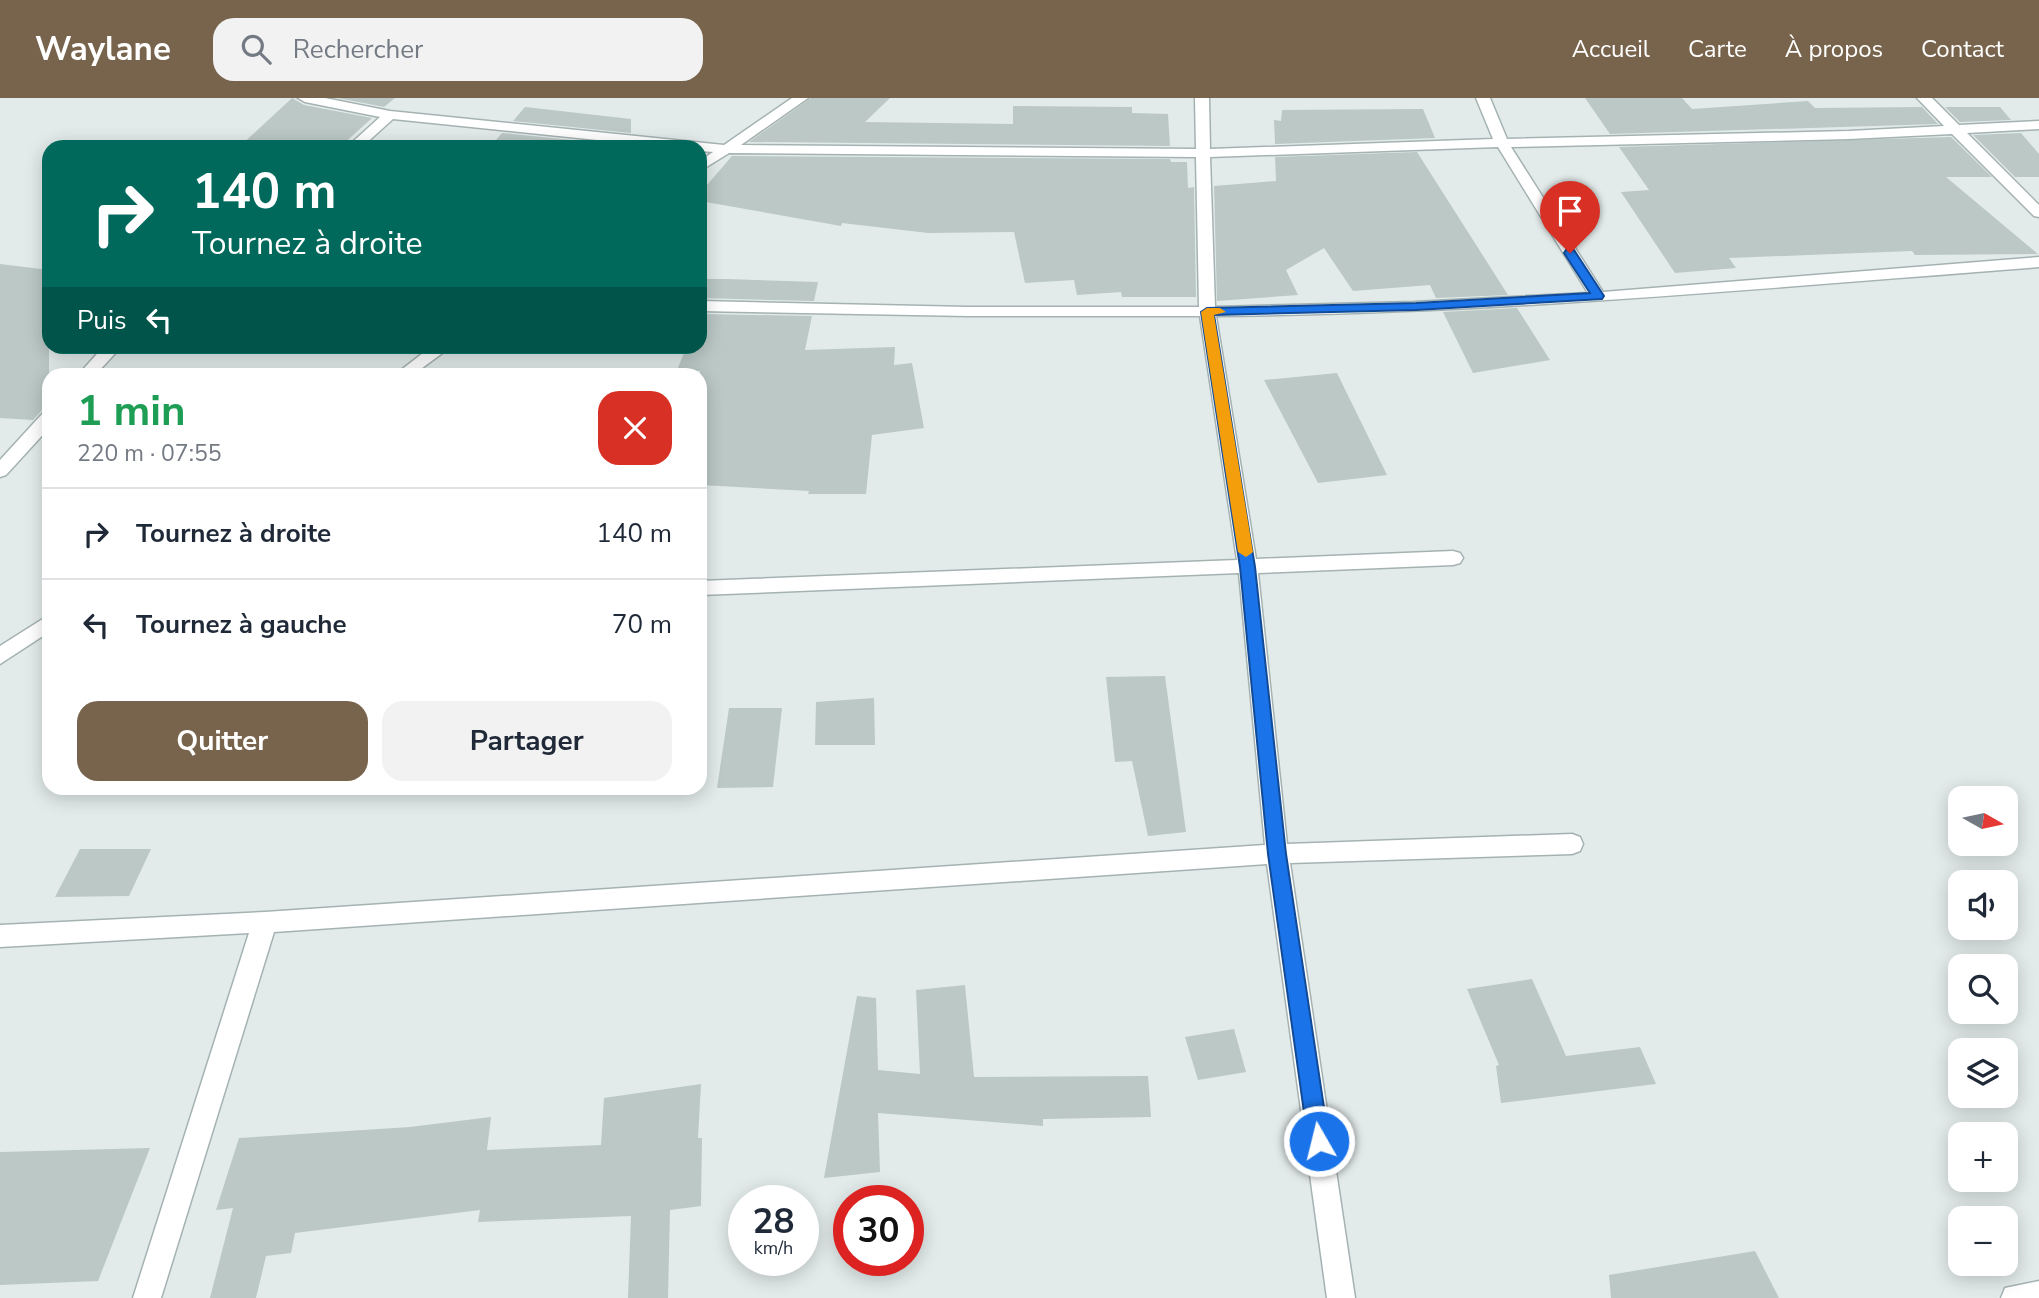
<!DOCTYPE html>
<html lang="fr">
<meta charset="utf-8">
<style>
body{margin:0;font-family:"Nunito Sans",sans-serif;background:#f2f2f3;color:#1f2937;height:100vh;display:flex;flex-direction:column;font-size:26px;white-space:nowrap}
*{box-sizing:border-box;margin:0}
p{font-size:23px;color:#747a83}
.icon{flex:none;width:38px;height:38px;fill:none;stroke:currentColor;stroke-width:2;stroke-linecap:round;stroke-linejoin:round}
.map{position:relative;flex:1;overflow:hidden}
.details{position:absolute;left:42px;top:270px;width:665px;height:427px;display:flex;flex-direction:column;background:#fff;border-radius:21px;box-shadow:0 4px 18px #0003}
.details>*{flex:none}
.guide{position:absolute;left:42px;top:42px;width:665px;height:214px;border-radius:21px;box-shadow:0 4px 18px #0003;background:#00695c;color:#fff;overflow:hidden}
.needle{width:46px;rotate:99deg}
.tools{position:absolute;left:1948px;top:688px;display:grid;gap:14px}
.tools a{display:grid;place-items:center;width:70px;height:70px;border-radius:14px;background:#fff;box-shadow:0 4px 18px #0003;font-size:35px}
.speed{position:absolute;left:728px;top:1087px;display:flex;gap:14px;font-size:35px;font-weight:700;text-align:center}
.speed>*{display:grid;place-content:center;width:91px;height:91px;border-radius:50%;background:#fff;box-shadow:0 4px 18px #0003;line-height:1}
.speed small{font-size:18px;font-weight:400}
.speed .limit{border:10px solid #d22;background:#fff;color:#111}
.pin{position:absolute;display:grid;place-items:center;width:60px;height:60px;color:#fff;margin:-72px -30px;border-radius:50% 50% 50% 0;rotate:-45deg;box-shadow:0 0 7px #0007}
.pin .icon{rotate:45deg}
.me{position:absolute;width:77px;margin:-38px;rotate:352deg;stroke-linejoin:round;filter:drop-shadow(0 0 5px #0008)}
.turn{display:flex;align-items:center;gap:24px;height:147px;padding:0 35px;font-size:32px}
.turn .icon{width:91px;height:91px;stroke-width:2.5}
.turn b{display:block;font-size:49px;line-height:60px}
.then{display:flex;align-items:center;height:66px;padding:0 35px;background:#0003;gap:14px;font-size:26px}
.round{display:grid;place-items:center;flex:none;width:74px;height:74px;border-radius:21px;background:#f2f2f3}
.overview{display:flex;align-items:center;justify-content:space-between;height:119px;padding:0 35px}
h1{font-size:42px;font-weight:700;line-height:52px;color:#1e9e55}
.button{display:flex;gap:14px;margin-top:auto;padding:14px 35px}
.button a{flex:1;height:80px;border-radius:21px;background:#78644c;color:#fff;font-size:28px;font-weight:700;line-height:80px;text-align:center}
.button a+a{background:#f2f2f3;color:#1f2937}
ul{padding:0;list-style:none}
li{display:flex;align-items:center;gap:21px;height:91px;padding:0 35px;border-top:2px solid #e0e1e3}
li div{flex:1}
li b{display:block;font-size:26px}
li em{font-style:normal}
header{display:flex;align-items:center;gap:42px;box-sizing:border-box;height:98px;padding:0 35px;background:#78644c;color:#fff}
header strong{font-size:33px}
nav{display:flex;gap:38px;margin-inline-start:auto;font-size:24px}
.search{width:490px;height:63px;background:#f2f2f3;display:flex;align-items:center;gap:18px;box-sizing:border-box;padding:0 24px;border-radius:21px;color:#747a83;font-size:26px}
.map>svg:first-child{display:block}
</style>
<header>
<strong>Waylane</strong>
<div class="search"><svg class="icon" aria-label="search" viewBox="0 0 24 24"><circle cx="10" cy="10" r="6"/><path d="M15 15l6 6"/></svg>Rechercher</div>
<nav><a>Accueil</a><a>Carte</a><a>À propos</a><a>Contact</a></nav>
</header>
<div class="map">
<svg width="2039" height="1200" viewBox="0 0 2039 1200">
<rect width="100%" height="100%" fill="#e2ebea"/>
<path fill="#bbc8c6" d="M 292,0 L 304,7 L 372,20 L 340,49 L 239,49 Z
M 338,0 L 395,0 L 384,9 Z
M 811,0 L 890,0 L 865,24 L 1013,26 L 1013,8 L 1132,9 L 1132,15 L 1168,16 L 1170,48 L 749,44 Z
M 1585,0 L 1682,0 L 1692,11 L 1808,3 L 1815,10 L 1922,9 L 1938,26 L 1610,36 Z
M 525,9 L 631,21 L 631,35 L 513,23 Z
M 1945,9 L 2000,9 L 2011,22 L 1960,24 Z
M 1423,11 L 1435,40 L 1275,46 L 1274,22 L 1281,23 L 1282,12 Z
M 502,35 L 630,48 L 630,49 L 490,49 Z
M 2021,35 L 2039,56 L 2039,79 L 2015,79 L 1973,37 Z
M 1951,39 L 1992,79 L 1946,79 L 2038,156 L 1915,157 L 1912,153 L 1729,160 L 1736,170 L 1675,175 L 1621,94 L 1649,92 L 1619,49 Z
M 1417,54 L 1508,197 L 1436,200 L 1430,187 L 1353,193 L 1324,150 L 1286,172 L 1298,197 L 1217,203 L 1214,88 L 1276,83 L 1275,59 Z
M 732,58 L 1170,61 L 1171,64 L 1187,64 L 1188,90 L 1194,89 L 1196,199 L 1122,199 L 1121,194 L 1077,197 L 1074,182 L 1025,185 L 1014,134 L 928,135 L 842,125 L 841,128 L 700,103 L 700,95 Z
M 0,166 L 49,172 L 49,311 L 41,313 L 33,322 L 0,320 Z
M 700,181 L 727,181 L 818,184 L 814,203 L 700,200 Z
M 1517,210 L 1550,262 L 1473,275 L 1443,214 Z
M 700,216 L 812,218 L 805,252 L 895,249 L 894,267 L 912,265 L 924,330 L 872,337 L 866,396 L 808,396 L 809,393 L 700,387 L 700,273 L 677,272 L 687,248 L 700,248 Z
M 1337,275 L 1387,377 L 1318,385 L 1264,282 Z
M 1165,578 L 1186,734 L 1148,738 L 1132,663 L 1115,664 L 1106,579 Z
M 874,600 L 875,647 L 815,647 L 816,604 Z
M 729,610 L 782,610 L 773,689 L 717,690 Z
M 80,751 L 151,751 L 129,798 L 55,799 Z
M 1532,881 L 1566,958 L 1640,949 L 1656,986 L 1501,1005 L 1496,968 L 1499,967 L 1467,891 Z
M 965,887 L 974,979 L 1148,978 L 1151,1019 L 1043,1021 L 1043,1028 L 878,1015 L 880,1074 L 824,1080 L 857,898 L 876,900 L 878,972 L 920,976 L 916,892 Z
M 1234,931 L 1246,974 L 1198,982 L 1185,939 Z
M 701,986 L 698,1040 L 702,1040 L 701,1108 L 670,1112 L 668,1200 L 628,1200 L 631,1118 L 478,1124 L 480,1112 L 295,1135 L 291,1155 L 266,1158 L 256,1200 L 210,1200 L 233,1110 L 216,1112 L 239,1040 L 410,1029 L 491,1019 L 487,1052 L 601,1047 L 604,1000 Z
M 150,1050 L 98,1183 L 0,1187 L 0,1054 Z
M 1755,1153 L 1779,1200 L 1611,1200 L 1609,1177 Z"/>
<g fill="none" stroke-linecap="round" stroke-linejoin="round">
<g stroke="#a5b2b2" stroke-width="3">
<path id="minor" d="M 298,0 L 325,0 L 390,13 L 724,47 L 792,0 L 808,0 L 741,47 L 1196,51 L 1195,0 L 1209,0 L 1210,51 L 1493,41 L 1476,0 L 1490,0 L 1507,41 L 1849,33 L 1944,28 L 1917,0 L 1932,0 L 1959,27 L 2039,23 L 2039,31 L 1967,35 L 2039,107 L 2039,119 L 2034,118 L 1952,36 L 1849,41 L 1511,49 L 1603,194 L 2039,159 L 2039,169 C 1765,190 1491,216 1216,218 L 1256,461 L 1453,453 L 1460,455 L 1463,460 L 1460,465 L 1453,467 L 1258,475 L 1287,746 L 1572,736 L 1580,739 L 1583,746 L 1580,753 L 1572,756 L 1290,765 L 1355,1200 L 1327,1200 L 1267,766 L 274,834 L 161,1200 L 133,1200 L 249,835 L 0,849 L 0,827 L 265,814 L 1265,747 L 1239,475 L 700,497 L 700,483 L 1237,462 L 1200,218 L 968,218 L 700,213 L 700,203 L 968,209 L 1199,209 L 1196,59 L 729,55 L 700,73 L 700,63 L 713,54 L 700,53 L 700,49 L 665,49 L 393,21 L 362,49 L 347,49 L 380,19 L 305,4 ZM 1498,49 L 1588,195 L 1414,204 L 1215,209 L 1210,59 Z
M 104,248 L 122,248 L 96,276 L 79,276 Z
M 432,248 L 452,248 L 414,276 L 396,276 Z
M 49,313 L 49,330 L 6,377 L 0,379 L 0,362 L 43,315 Z
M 49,517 L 49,534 L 0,566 L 0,548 Z
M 2039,1183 L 2039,1200 L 2001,1200 L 2005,1190 Z"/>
</g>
<use href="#minor" fill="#fff" fill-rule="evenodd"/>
</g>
<path fill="#1a73e8" stroke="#114b97" stroke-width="2" d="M 1566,152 L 1574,152 L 1604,198 L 1602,201 L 1416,212 L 1214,217 L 1255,469 L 1286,756 L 1329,1043 L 1326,1050 L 1319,1053 L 1311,1050 L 1308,1043 L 1268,756 L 1240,469 L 1201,214 L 1207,210 L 1416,205 L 1590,195 L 1564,155 Z"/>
<path fill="#f59e0b" d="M 1207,210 L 1220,210 L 1226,214 L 1214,217 L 1253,454 L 1246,459 L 1238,454 L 1201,214 Z"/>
</svg>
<div class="tools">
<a><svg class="needle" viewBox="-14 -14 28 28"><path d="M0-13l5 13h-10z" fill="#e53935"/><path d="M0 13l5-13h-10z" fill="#747a83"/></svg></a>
<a><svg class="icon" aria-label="sound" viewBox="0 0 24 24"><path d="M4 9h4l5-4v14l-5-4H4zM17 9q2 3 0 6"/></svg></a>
<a><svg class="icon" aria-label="search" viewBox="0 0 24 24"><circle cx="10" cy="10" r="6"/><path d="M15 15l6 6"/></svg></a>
<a><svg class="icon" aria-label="layers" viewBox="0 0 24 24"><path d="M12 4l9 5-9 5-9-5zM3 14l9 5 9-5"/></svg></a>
<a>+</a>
<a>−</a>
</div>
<div class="speed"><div>28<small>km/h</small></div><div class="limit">30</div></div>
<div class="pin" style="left:1570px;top:155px;background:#d93025"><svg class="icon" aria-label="arrive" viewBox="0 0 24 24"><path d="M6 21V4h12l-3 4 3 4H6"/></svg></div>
<svg class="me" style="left:1319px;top:1043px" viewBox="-20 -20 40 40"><circle r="17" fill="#1a73e8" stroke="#fff" stroke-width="3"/><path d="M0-11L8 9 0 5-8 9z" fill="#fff"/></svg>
<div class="guide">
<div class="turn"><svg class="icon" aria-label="right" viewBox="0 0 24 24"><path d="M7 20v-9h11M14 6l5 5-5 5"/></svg><div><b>140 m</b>Tournez à droite</div></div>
<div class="then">Puis<svg class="icon" aria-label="left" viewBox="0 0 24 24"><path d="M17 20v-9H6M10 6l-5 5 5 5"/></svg></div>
</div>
<section class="details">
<div class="overview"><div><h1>1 min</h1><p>220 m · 07:55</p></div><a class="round" style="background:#d93025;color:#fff"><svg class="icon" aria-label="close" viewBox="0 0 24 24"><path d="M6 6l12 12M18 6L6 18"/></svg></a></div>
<ul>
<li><svg class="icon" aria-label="right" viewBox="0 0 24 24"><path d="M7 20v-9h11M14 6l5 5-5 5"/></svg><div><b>Tournez à droite</b></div><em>140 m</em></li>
<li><svg class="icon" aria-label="left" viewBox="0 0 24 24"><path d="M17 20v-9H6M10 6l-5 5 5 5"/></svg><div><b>Tournez à gauche</b></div><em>70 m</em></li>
</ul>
<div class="button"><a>Quitter</a><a>Partager</a></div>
</section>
</div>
